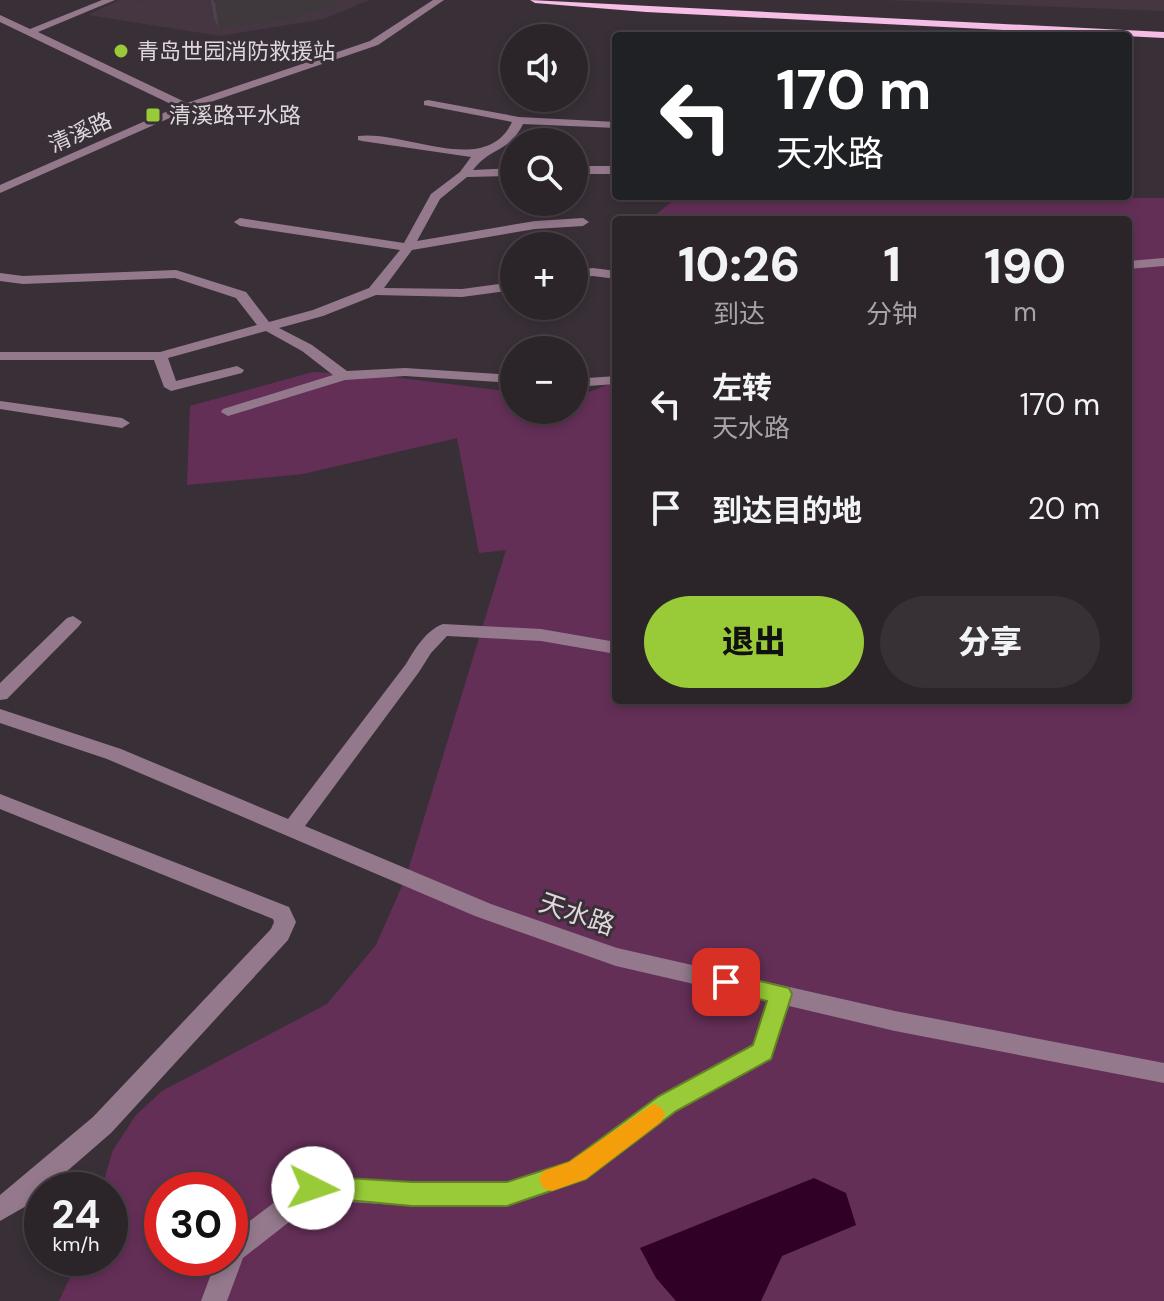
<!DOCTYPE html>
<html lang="zh">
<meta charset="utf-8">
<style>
body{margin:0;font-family:"DM Sans","Noto Sans SC",sans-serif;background:#373035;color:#f1f3f6;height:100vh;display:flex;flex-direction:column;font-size:30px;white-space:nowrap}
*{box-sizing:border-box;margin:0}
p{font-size:26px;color:#a6a4a8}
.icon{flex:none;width:44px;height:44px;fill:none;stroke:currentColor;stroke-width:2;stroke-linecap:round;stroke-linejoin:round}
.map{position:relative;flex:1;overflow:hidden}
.panel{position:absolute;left:612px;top:216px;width:520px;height:488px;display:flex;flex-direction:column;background:#2b2429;border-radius:8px;box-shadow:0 4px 12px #0003,0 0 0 2px #474146}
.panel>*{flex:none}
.guide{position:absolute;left:612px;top:32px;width:520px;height:168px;border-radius:8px;box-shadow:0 4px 12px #0003,0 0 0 2px #474146;background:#202124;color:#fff;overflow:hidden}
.fabs{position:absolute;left:500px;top:24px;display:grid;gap:16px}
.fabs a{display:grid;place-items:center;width:88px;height:88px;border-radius:50%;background:#2b2429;box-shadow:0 4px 12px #0003,0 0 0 2px #474146;font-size:40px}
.speed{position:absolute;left:24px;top:1172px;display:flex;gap:16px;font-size:40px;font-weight:700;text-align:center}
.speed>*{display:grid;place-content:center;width:104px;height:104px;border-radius:50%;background:#2b2429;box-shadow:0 4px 12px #0003,0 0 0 2px #474146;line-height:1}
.speed small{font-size:20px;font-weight:400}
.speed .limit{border:12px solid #d22;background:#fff;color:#111}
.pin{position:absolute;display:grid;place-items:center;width:68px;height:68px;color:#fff;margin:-34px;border-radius:16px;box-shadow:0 4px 12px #0006}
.me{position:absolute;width:88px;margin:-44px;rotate:94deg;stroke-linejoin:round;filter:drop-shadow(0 0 6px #0008)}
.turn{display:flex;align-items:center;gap:28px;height:168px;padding:0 32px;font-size:36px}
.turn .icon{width:104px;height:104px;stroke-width:2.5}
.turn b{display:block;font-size:56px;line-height:68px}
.eta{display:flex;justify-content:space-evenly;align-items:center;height:136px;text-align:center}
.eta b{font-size:48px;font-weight:800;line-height:56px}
.button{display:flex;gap:16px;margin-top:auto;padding:16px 32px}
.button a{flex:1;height:92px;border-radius:48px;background:#98cb37;color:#111;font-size:32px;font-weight:800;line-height:92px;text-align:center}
.button a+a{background:#373035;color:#f1f3f6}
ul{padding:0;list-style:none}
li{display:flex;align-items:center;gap:24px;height:104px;padding:0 32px}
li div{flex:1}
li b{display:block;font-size:30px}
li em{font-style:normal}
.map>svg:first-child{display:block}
</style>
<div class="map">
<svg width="1164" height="1301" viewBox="0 0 1164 1301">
<rect width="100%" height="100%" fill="#393037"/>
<path fill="#453641" d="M 119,0 L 369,0 L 324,19 L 220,36 L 88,15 Z
M 883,0 L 1164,0 L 1164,11 Z"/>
<path fill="#642f57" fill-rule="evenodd" d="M 679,196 L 1164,198 L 1164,1301 L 59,1301 L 79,1258 L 110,1258 L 110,1190 L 101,1190 L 113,1150 L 136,1115 L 162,1091 L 327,1004 L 376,945 L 406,877 L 506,550 L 479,553 L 457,438 L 303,474 L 187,485 L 190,406 L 313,372 L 384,376 L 514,392 L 514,410 L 574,410 L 574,393 L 587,393 L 616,381 L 616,700 L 1128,700 L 1128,220 L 649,220 ZM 162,1190 L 230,1190 L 230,1258 L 162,1258 Z"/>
<path fill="#300027" d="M 814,1178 L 846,1193 L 856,1225 L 782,1256 L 761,1301 L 676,1301 L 656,1278 L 640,1248 Z"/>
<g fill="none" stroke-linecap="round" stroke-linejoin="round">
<path fill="#94798c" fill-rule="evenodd" d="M 102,0 L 115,0 L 38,32 L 187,103 L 370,41 L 433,0 L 444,0 L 378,45 L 190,109 L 0,193 L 0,185 L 177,107 L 0,22 L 0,15 L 30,29 Z
M 428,100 L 519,117 L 616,122 L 616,128 L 523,124 C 509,153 492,146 473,170 L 514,168 L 514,176 L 467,177 L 440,199 L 417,241 L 535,221 L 583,218 L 589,222 L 583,226 L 535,229 L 412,250 L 384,288 L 462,289 L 514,282 L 514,290 L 462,297 L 376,295 L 323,316 L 279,328 L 312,345 L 347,371 L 405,368 L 514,375 L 514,383 L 405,376 L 345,380 L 228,416 L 221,412 L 223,409 L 333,375 L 302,351 L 266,331 L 168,358 L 176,381 L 237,366 L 244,370 L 242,373 L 171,391 L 164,387 L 154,360 L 0,360 L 0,352 L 160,352 L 257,325 L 236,298 L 175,278 L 23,284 L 0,281 L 0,273 L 23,276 L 176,270 L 246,292 L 269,322 L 313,310 L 369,288 L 400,250 L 240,226 L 234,222 L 240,218 L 404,243 L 431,194 L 460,172 L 471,157 L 362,141 L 358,140 L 358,136 C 405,130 486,178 512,122 L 424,105 L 424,101 Z
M 574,166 L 616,166 L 616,174 L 574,174 Z
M 1164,258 L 1164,266 L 1128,269 L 1128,261 Z
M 593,268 L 616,271 L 616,279 L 593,276 L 574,278 L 574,270 Z
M 616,376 L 616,384 L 574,387 L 574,379 Z
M 0,401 L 122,418 L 130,423 L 122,428 L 0,409 Z
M 73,616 L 82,622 L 79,626 L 7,699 L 0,700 L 0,683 L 67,618 Z
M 443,624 L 541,629 L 616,642 L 616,654 L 541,641 L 447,636 L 431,653 L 419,672 L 305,826 L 491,904 L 617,948 L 895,1011 L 1164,1063 L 1164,1083 L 895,1031 L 789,1006 L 771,1058 L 676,1111 L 586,1179 L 507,1206 L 412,1206 L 317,1200 L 243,1258 L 227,1301 L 201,1301 L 217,1258 L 230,1258 L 230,1236 L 304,1180 L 313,1176 L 412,1182 L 507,1182 L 569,1162 L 660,1095 L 753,1045 L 767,1001 L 616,966 L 475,916 L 107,759 L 0,723 L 0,709 L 121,749 L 288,819 L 406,664 C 415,649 426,630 443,624 Z
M 0,794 L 289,907 L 296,922 L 288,940 L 111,1133 L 28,1205 L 0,1221 L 0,1195 L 93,1117 L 271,929 L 274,922 L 273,919 L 0,809 Z"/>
<path fill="#f6bee6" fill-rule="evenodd" d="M 530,0 L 1164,32 L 1164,38 L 646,12 L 535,3 Z"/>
</g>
<path fill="#4d454b" d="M 211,0 L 343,0 L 323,11 L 301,14 L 302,19 L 219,29 L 214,18 Z"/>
<path fill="#3f383d" d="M 136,0 L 157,0 L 137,2 Z
M 235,0 L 343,0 L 323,11 L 301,14 L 302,19 L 219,29 L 215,2 Z"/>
<path fill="#5a5057" stroke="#3f383d" stroke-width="2" d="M 214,0 L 235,0 L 215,2 Z"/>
<path fill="#98cb37" stroke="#638424" stroke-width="2" d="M 726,973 L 789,988 L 792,994 L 771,1059 L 676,1111 L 586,1179 L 507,1206 L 412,1206 L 304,1196 L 300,1188 L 304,1180 L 313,1176 L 412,1182 L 507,1182 L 569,1162 L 659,1096 L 753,1045 L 767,1001 L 718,989 L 715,982 L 718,975 Z"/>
<path fill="#f59e0b" d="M 653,1104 L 661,1107 L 665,1115 L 661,1122 L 586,1179 L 552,1191 L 543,1188 L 539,1179 L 543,1171 L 569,1162 Z"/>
<g fill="#98cb37" stroke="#393037" stroke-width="3">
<circle cx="121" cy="51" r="8"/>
<rect x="145" y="107" width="16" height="16" rx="4"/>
</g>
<g text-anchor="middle" stroke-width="6" stroke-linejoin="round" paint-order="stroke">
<g font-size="22" fill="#ded7dc" stroke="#393037" text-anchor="start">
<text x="137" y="59">青岛世园消防救援站</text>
<text x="169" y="123">清溪路平水路</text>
</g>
<g font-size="22" fill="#ded7dc" stroke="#393037">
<text transform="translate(80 132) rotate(-24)" y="8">清溪路</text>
</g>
<g font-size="26" fill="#ded7dc" stroke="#393037">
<text transform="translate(577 914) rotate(19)" y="9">天水路</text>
</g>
</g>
</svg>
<div class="fabs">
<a><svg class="icon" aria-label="sound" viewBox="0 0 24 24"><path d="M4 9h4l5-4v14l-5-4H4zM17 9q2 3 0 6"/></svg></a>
<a><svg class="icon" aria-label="search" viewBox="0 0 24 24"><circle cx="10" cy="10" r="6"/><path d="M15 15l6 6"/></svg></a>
<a>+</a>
<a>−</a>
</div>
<div class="speed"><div>24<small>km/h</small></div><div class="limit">30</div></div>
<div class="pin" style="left:726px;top:982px;background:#d93025"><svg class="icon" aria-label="arrive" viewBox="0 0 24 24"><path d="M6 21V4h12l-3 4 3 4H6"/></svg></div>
<svg class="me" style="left:313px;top:1188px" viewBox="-20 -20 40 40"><circle r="19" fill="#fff"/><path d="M0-13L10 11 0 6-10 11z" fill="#98cb37"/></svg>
<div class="guide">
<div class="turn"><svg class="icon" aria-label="left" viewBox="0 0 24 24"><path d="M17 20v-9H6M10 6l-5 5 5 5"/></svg><div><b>170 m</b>天水路</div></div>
</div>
<section class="panel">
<div class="eta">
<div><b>10:26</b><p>到达</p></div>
<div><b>1</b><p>分钟</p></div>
<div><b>190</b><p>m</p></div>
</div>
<ul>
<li><svg class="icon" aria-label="left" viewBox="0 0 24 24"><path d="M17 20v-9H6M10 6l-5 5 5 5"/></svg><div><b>左转</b><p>天水路</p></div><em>170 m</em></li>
<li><svg class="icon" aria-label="arrive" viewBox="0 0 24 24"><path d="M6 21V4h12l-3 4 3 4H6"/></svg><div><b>到达目的地</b></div><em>20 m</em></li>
</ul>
<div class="button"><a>退出</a><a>分享</a></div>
</section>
</div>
